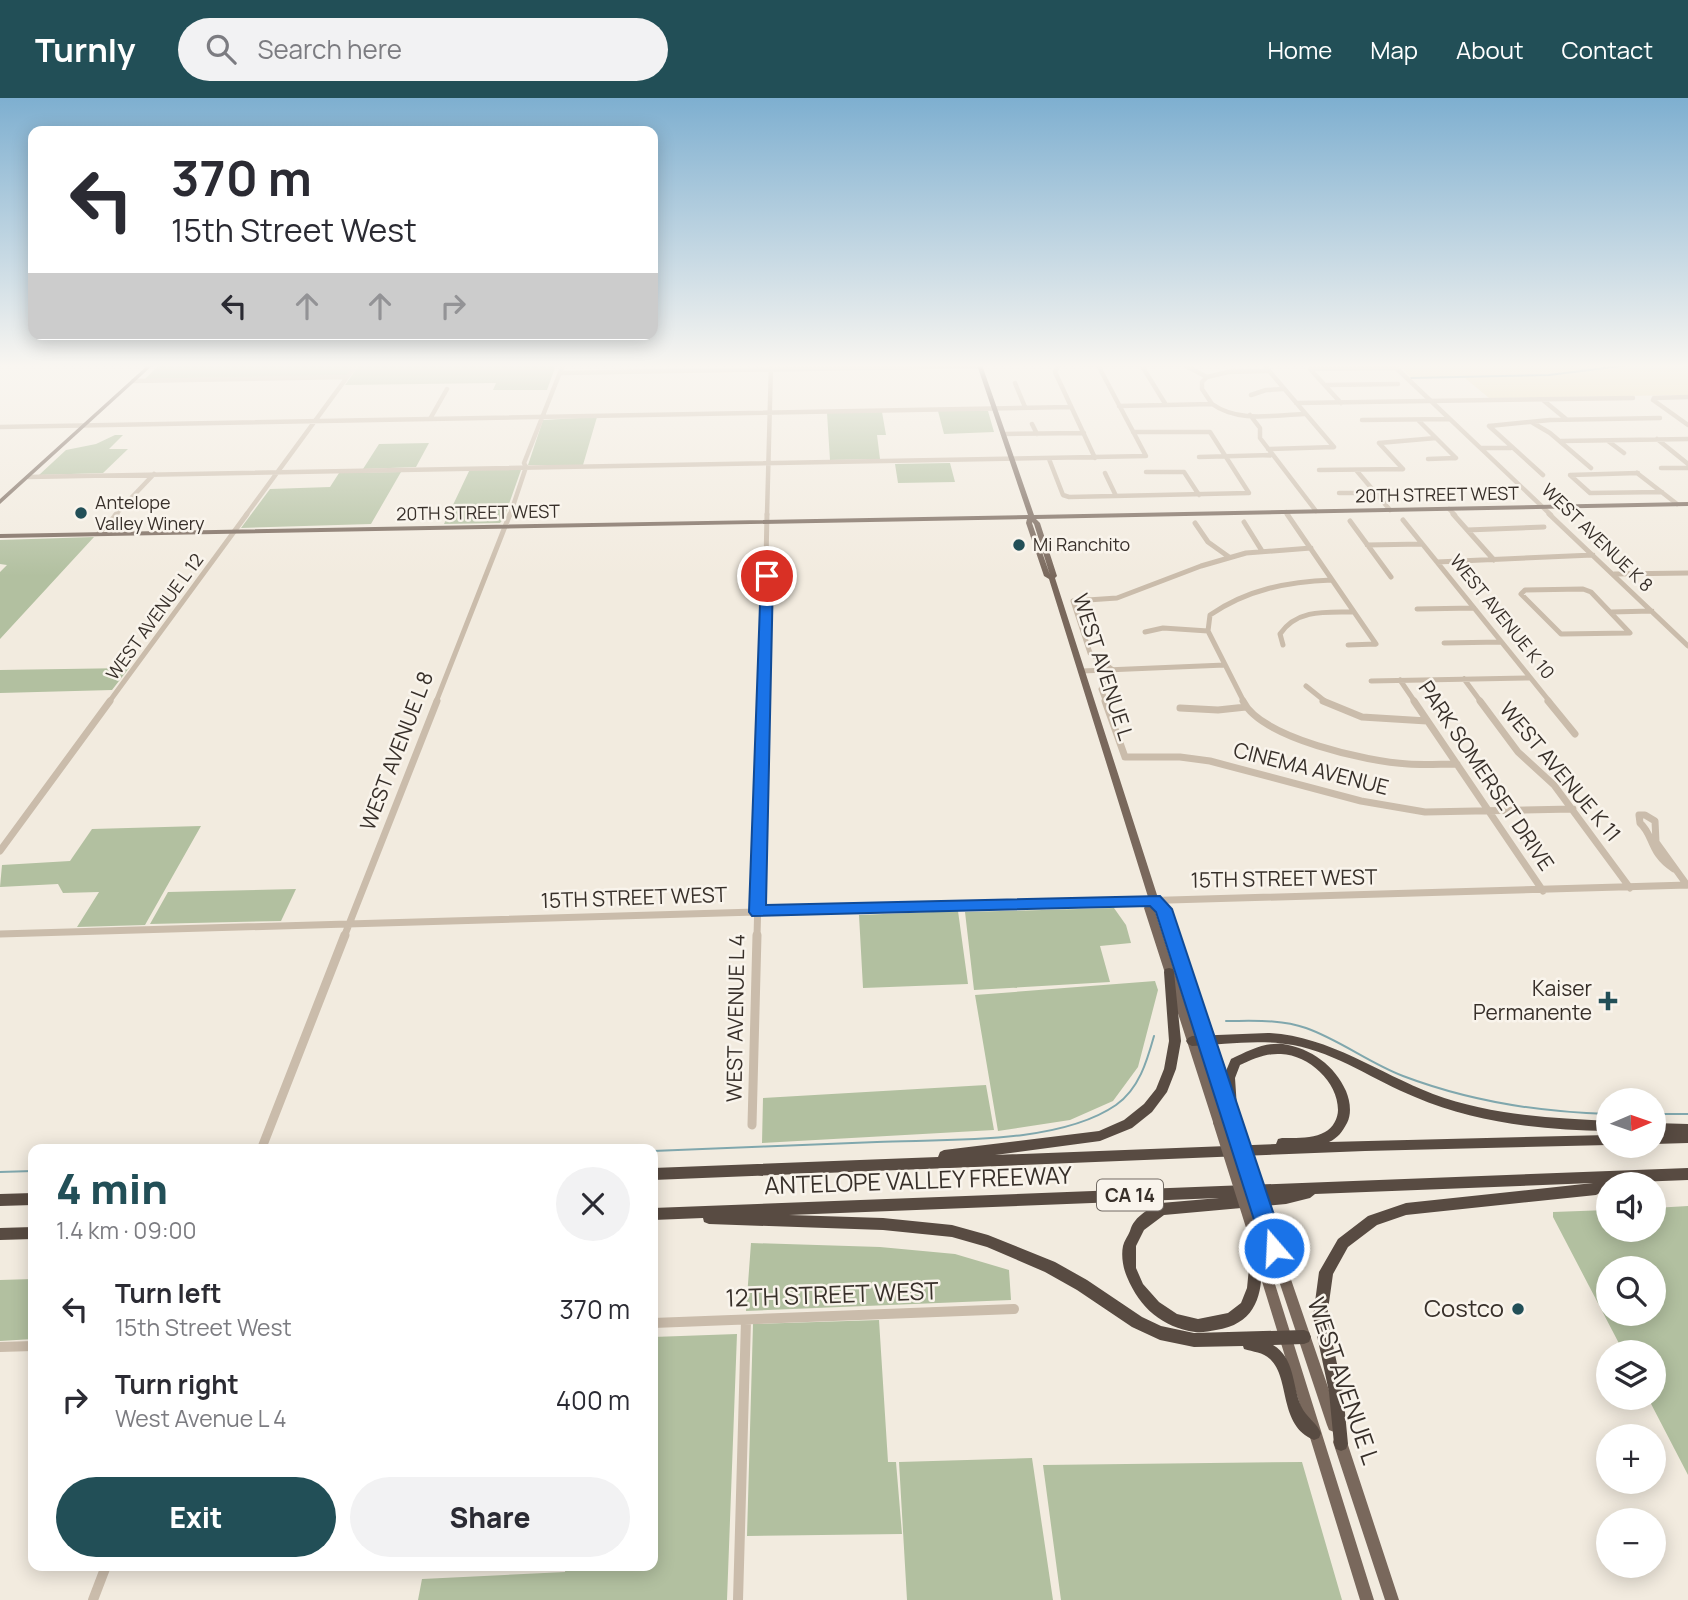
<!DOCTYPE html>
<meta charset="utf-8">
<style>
body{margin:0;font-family:Manrope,sans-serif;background:#f2f2f3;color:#2b2b33;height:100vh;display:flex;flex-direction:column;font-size:26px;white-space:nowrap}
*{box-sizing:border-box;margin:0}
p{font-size:23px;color:#7c7c81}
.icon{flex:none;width:38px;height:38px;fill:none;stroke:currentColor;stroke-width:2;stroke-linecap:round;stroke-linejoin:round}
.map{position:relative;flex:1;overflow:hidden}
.sheet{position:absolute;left:28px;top:1046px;width:630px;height:427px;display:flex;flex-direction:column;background:#fff;border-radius:14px;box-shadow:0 4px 18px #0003}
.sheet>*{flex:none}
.top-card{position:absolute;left:28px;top:28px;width:630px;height:214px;border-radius:14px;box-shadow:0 4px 18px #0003;background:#fff;color:#2b2b33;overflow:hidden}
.needle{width:46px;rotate:88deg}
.fabs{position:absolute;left:1596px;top:990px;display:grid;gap:14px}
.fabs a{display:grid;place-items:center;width:70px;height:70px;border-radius:50%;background:#fff;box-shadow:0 4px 18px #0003;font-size:35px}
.pin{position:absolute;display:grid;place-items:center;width:60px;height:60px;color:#fff;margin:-30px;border:4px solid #fff;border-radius:50%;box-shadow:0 2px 7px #0007}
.me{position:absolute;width:77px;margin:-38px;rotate:341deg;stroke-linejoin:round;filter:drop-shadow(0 0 5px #0008)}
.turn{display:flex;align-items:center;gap:24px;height:147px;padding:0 28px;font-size:32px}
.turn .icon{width:91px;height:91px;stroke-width:2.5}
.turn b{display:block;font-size:49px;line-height:60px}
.lanes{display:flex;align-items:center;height:66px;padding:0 28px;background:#0003;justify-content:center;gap:35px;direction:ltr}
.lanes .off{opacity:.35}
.round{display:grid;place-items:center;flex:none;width:74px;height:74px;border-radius:37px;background:#f2f2f3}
.headline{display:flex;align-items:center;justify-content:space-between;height:119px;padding:0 28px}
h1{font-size:42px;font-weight:800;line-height:52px;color:#224f57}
.action{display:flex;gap:14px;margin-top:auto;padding:14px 28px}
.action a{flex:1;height:80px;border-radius:42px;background:#224f57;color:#fff;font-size:28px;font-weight:800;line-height:80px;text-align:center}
.action a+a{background:#f2f2f3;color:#2b2b33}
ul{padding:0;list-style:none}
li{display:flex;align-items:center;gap:21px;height:91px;padding:0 28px}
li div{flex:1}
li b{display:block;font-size:26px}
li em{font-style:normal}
header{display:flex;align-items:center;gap:42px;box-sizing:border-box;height:98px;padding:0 35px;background:#224f57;color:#fff}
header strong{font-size:33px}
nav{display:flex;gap:38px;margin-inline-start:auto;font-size:24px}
.search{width:490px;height:63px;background:#f2f2f3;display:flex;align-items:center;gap:18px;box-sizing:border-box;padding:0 24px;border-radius:38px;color:#7c7c81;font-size:26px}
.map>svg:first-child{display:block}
</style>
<header>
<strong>Turnly</strong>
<div class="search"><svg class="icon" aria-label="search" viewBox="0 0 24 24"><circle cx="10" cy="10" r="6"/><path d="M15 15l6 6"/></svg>Search here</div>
<nav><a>Home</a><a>Map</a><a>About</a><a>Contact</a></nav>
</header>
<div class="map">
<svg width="1688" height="1502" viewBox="0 0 1688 1502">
<rect width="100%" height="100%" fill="#f2ebdf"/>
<path fill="#b2c0a0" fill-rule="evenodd" d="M 159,267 L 353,267 L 346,278 L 145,281 Z
M 359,267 L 556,267 L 547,292 L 493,292 L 496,285 L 345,287 Z
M 938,313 L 988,313 L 994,334 L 944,336 Z
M 882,314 L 886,337 L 877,337 L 880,361 L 830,362 L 827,315 Z
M 597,319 L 583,367 L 528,367 L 543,322 Z
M 115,337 L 123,337 L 109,351 L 128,351 L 103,375 L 39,377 L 66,352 L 96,346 Z
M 429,345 L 416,369 L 363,371 L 379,346 Z
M 950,365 L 955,384 L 898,385 L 895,366 Z
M 470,371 L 521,372 L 504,420 L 500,425 L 444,426 Z
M 401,374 L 371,426 L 241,430 L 270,391 L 330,389 L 339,375 Z
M 94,439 L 0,541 L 0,474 L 7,467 L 0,466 L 0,442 Z
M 129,570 L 112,592 L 0,595 L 0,572 Z
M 201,728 L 145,827 L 77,829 L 99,794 L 63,795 L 58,786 L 0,789 L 2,767 L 70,763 L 92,731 Z
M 296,791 L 281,823 L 150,826 L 168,794 Z
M 1114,810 L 1126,827 L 1131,845 L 1100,848 L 1110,884 L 974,892 L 965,814 Z
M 958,813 L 968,886 L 863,890 L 859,817 Z
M 1155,883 L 1158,892 L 1138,969 L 1113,1003 L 1070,1022 L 998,1033 L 975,897 Z
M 986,987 L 994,1032 L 762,1045 L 763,1000 Z
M 1688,1108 L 1688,1377 L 1648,1300 L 1654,1300 L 1654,1255 L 1624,1255 L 1553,1119 L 1553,1114 L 1608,1112 L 1608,1132 L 1654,1132 L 1654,1110 ZM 1608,1171 L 1654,1171 L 1654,1216 L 1608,1216 Z
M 751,1145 L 880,1149 L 955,1156 L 1009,1172 L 1011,1202 L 746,1213 Z
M 33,1181 L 33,1241 L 0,1243 L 0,1182 Z
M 879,1222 L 888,1364 L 896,1364 L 902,1436 L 747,1438 L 753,1226 Z
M 737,1236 L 727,1502 L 418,1502 L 422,1481 L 565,1474 L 566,1468 L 653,1468 L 653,1239 Z
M 1032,1360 L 1053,1502 L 907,1502 L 899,1364 Z
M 1302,1364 L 1342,1502 L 1061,1502 L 1043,1367 Z"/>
<path fill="#ebdeb8" d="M 1398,267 L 1688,267 L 1688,297 L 1489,300 L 1465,280 L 1412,280 Z"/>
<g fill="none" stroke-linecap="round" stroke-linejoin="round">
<path stroke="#80a7ad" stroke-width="2" d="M 1684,267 L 1688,268
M 1411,280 L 1549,277 L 1629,267
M 1226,923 C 1253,923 1280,921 1306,930 C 1340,942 1369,965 1403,978 C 1469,1003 1537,1014 1608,1016
M 1654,1016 L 1688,1016
M 653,1053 C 728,1050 802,1047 877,1044 C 946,1041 1058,1047 1116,1007 C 1139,991 1147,963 1154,938
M 0,1074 L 33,1073"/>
<path stroke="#cabcab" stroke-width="4.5" d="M 1059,267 L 1055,274 L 1095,360
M 1084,267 L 1184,267
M 1184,267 L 1207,279 L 1202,284 L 1202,291 L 1212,306
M 1264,267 L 1334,349
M 1393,267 L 1551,417
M 1142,268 L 1166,307
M 1310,271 L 1396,270
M 1310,271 L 1341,305
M 561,275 L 979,268
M 1207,279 L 1228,274 L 1268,273
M 133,283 L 347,279
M 1015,285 L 1025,309
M 1325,287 L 1398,286
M 1251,297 L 1266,292 L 1283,291
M 1654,300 L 1653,302 L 1688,327
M 1654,300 L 1688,299
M 1543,302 L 1566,321
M 1296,305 L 1633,300
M 1119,308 L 1212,306 C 1239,325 1273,317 1304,316
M 1250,317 L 1260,330 L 1260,340 L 1316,413
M 430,321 L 447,291
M 1362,322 L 1449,321
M 1418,322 L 1456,360
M 1533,325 L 1550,335 L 1591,370
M 1032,326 L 1037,336
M 1489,328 L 1550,322 L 1660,320
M 1489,328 L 1543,377
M 0,329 L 1070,309
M 1003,336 L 1084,335
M 1657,341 L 1688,366
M 1561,343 L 1688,341
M 1608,343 L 1624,355
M 1379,345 L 1436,340
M 1379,345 L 1403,371
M 1481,350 L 1511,350
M 1268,351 L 1334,349
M 1199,359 L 1273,357
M 1049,361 L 1063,397 L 1069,399 L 1249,395 L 1210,334 L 1133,334
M 1428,361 L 1456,360
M 1661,370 L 1688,370
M 1319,372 L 1403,371
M 1356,372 L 1390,412
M 1146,374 L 1184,374 L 1199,397
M 1105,375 L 1116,398
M 1637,375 L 1677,406
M 1638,375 L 1570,377 L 1590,395 L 1662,394
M 28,379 L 1146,358 L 1099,269
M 1339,395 L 1375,395
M 1449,411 L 1455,417
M 1286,414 L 1288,417
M 115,417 L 154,376
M 246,417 L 356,267
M 510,417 L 526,369 L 524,365 L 563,267
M 767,417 L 771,267"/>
<path stroke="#cabcab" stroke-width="5" d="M 1287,416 L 1376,546
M 1453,416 L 1494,462
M 1549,416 L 1688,548
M 1403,422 L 1550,604
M 1350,423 L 1391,479
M 1244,424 L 1262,453
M 1195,425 L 1208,444 L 1229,459
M 1467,432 L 1544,429
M 99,435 L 117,416
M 1367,447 L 1422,446
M 1437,464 L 1593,457
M 1614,476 L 1688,475
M 1583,491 L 1591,494 L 1630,535 L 1561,536 L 1521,496 L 1525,492 Z
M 1417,511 L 1474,510
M 1611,514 L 1652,513
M 1145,534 L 1163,530 L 1208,533
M 1444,545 L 1501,544
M 1283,547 L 1280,536 C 1297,511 1326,514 1354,514
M 1348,547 L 1376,546
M 1082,573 L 1225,567
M 1464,581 L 1481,604
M 1400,582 L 1415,604
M 1371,583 L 1530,580
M 1306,588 L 1326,604
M 109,604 L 247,416
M 436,604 L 510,416
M 763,604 L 767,416
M 1106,604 L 1101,591 L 1113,572 L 1090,555 L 1073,503 L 1117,500 L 1201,468 L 1246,455 L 1311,450
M 1244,604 L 1208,533 L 1210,517 C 1248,491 1287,484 1332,482"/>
<path stroke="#cabcab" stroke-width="7" d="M 1105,603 L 1125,659
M 1243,603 C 1261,640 1368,664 1408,666 C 1424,667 1441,666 1457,666
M 1323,603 L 1362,619 L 1427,623
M 1414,603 L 1543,793
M 1480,603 L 1518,654 L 1554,687 L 1630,790
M 1548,603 L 1575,636
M 1180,610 L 1218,612 L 1246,609
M 1125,659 L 1180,659 L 1210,663 L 1361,703 L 1425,714 L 1573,711
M 0,753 L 110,603
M 1674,771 C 1649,755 1654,737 1640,725 L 1639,717 L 1645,717 L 1655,723 L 1656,744 L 1687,787
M 0,836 L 1688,787
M 344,839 L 437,603
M 757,839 L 763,603"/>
<path stroke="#cabcab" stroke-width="9" d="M 752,1027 L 757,837
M 261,1052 L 345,837"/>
<path stroke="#cabcab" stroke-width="10" d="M 653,1225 L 1014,1211
M 0,1249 L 33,1248
M 93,1502 L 106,1468
M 738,1502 L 746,1222"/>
<path fill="#79685c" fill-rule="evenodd" d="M 148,267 L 153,267 L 0,406 L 0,401 Z
M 977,267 L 982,267 L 1034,417 L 1688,404 L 1688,408 L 1036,421 L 1040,425 L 1057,478 L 1055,480 L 1158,800 L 1168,811 L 1233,1011 L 1232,1014 L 1228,1016 L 1224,1014 L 1223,1011 L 1159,813 L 1155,808 L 1154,810 L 1223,1024 L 1222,1027 L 1218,1029 L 1214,1027 L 1213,1024 L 1144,810 L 1149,802 L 1049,481 L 1044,478 L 1026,425 L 1027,421 L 0,440 L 0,436 L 1028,417 ZM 1032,424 L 1034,426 L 1050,477 L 1032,425 Z
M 1268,1126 L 1272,1128 L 1274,1132 L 1341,1327 L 1339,1332 L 1334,1334 L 1329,1332 L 1327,1327 L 1262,1132 L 1264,1128 Z
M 1258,1145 L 1262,1147 L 1264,1151 L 1374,1502 L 1360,1502 L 1252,1151 L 1254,1147 Z
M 1340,1337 L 1345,1339 L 1347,1344 L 1399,1502 L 1385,1502 L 1333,1344 L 1335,1339 Z"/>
<path fill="#584b42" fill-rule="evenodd" d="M 1169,870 L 1173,871 L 1174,874 L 1181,943 L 1176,971 L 1167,994 L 1152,1014 L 1132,1030 L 1100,1043 L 995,1057 L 1276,1046 L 1278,1041 L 1282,1040 C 1296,1040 1313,1041 1325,1034 C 1333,1030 1338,1020 1338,1012 C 1338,984 1309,957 1281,956 C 1265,955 1253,961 1240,967 L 1235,980 L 1238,1024 L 1236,1028 L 1232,1029 L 1228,1028 L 1226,1024 L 1223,980 L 1231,961 C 1248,953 1264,944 1283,946 C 1311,950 1335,968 1346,993 C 1350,1003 1352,1015 1347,1025 C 1342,1034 1338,1040 1329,1044 L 1608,1037 L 1608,1047 L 1365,1053 L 653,1082 L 653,1070 L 938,1059 L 940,1054 L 944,1052 L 1099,1033 L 1124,1022 L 1144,1006 L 1156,991 L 1164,971 L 1169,943 L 1164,874 L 1165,871 Z
M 1268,935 C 1329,938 1378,975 1433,996 C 1489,1017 1550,1020 1608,1023 L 1608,1033 C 1543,1032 1476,1025 1415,999 C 1375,983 1337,955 1293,947 C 1260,941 1225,946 1192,948 L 1188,946 L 1186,943 L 1188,940 L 1192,938 Z
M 1654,1025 L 1688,1026 L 1688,1045 L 1654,1046 L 1654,1036 L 1659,1035 L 1654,1035 Z
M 1688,1070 L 1688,1082 L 1611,1085 L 1600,1095 L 1596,1097 L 1406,1117 L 1377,1127 L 1348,1149 L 1333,1176 L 1327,1219 L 1343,1294 L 1348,1346 L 1346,1351 L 1341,1353 L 1336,1351 L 1334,1346 L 1329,1294 L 1313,1219 L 1319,1174 L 1338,1141 L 1368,1118 L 1406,1105 L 1593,1085 L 1315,1096 L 1310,1100 L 1286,1106 L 1164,1117 L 1144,1132 L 1136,1148 L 1136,1170 L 1143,1186 L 1159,1204 L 1177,1216 L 1198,1221 L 1228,1215 L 1241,1205 L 1247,1190 L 1249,1170 L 1245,1132 L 1247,1128 L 1252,1126 L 1257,1128 L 1259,1132 C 1263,1173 1270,1224 1216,1232 C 1209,1233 1202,1235 1195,1234 C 1162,1229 1140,1210 1127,1179 C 1123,1170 1121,1158 1123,1148 C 1124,1143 1128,1138 1130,1133 C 1131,1130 1132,1126 1135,1123 C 1140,1116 1153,1108 1161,1105 L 1219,1100 L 789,1117 L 883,1120 L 952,1127 L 988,1137 L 1055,1164 L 1087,1182 L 1142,1219 L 1161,1228 L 1194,1235 L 1304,1232 L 1309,1234 L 1311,1239 L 1309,1244 L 1304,1246 L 1273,1247 C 1295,1260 1292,1287 1301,1308 C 1306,1319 1317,1325 1321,1335 L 1319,1340 L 1314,1342 C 1278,1327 1291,1281 1270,1261 C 1263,1254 1253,1254 1244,1251 L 1243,1248 L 1194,1249 L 1160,1242 L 1132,1229 L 1077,1192 L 1045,1174 L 987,1149 L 952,1139 L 883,1132 L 709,1126 L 704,1124 L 703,1120 L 653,1122 L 653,1110 Z
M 33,1095 L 33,1107 L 0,1108 L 0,1096 Z
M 33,1129 L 33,1141 L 0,1142 L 0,1130 Z"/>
<path stroke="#79685c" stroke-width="10" d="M 1218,1024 L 1252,1132
M 1232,1024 L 1268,1132"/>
</g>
<linearGradient id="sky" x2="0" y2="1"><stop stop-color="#7eafd0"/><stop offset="0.56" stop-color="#f9f6f1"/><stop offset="1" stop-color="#f9f6f1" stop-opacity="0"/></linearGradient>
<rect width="1688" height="478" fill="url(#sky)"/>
<path fill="#1a73e8" stroke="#114b97" stroke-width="2" d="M 767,474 L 773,478 L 766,807 L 1160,798 L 1172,811 L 1285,1150 L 1282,1157 L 1274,1160 L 1266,1157 L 1263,1150 L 1156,814 L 1150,808 L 752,818 L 749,814 L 761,478 Z"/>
<g fill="#224f57" stroke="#f9f4ec" stroke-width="2.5">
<circle cx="81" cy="415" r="7"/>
<circle cx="1019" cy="447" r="7"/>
<path d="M1604.5 892.5h7v7h7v7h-7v7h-7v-7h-7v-7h7z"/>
<circle cx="1518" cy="1211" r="7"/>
</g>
<g text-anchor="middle" stroke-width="5" stroke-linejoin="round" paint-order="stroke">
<g font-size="18" fill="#38302a" stroke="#f9f4ec">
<text transform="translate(1437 397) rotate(-1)" y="6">20TH STREET WEST</text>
<text transform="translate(478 415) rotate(-1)" y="6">20TH STREET WEST</text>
<text transform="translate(1597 440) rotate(44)" y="6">WEST AVENUE K 8</text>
<text transform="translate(155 519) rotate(-54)" y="6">WEST AVENUE L 12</text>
<text transform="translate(1502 519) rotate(51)" y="6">WEST AVENUE K 10</text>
</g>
<g font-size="18" fill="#38302a" stroke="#f9f4ec" text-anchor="start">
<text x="95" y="411">Antelope<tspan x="95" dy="21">Valley Winery</tspan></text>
<text x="1033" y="453">Mi Ranchito</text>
</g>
<rect fill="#f9f4ec" stroke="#726b64" stroke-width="2" x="1097" y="1081.5" width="66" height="31" rx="5"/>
<g font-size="19" font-weight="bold" fill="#38302a">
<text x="1130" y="1104">CA 14</text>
</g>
<g font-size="21" fill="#38302a" stroke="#f9f4ec">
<text transform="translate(1103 569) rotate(72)" y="7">WEST AVENUE L</text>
<text transform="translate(397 653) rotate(-69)" y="7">WEST AVENUE L 8</text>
<text transform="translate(1311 671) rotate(14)" y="7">CINEMA AVENUE</text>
<text transform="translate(1560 674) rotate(50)" y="7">WEST AVENUE K 11</text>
<text transform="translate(1486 678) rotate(56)" y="7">PARK SOMERSET DRIVE</text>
<text transform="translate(1284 781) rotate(-1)" y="7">15TH STREET WEST</text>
<text transform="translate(634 800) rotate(-2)" y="7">15TH STREET WEST</text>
<text transform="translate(736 920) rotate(-89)" y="7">WEST AVENUE L 4</text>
</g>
<g font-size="21" fill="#38302a" stroke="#f9f4ec" text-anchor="end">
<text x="1592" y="898">Kaiser<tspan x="1592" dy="24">Permanente</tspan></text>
</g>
<g font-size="24" fill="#38302a" stroke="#f9f4ec">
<text transform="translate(918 1083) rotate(-2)" y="8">ANTELOPE VALLEY FREEWAY</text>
<text transform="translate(832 1197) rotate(-2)" y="8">12TH STREET WEST</text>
<text transform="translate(1343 1283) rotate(71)" y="8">WEST AVENUE L</text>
</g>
<g font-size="24" fill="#38302a" stroke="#f9f4ec" text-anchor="end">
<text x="1504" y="1219">Costco</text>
</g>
</g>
</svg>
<div class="fabs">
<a><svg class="needle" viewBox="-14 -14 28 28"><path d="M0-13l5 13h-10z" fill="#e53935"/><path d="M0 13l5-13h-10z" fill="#7c7c81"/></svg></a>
<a><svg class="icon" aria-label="sound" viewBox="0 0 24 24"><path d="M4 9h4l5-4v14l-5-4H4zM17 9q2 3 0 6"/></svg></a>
<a><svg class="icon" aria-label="search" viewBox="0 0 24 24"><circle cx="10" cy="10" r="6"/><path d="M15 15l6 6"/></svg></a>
<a><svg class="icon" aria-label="layers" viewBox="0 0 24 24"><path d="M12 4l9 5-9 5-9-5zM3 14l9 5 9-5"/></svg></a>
<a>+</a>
<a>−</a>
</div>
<div class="pin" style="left:767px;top:478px;background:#d93025"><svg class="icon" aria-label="arrive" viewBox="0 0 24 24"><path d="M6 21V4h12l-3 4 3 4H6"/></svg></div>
<svg class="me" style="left:1274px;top:1150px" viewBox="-20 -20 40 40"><circle r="17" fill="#1a73e8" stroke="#fff" stroke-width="3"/><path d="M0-11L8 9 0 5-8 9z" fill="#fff"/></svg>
<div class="top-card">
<div class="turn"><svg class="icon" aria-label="left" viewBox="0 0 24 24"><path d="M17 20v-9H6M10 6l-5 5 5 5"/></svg><div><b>370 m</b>15th Street West</div></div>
<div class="lanes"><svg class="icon" aria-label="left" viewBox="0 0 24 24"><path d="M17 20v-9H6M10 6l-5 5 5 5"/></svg><svg class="icon off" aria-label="ahead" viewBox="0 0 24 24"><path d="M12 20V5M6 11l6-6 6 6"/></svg><svg class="icon off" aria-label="ahead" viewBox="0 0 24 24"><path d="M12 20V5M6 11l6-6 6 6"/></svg><svg class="icon off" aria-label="right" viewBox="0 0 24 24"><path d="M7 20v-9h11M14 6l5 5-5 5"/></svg></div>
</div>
<section class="sheet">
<div class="headline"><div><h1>4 min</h1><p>1.4 km · 09:00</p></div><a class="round"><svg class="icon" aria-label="close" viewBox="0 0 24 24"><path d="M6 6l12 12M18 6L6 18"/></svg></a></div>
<ul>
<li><svg class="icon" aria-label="left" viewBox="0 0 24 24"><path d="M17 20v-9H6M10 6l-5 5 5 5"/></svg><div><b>Turn left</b><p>15th Street West</p></div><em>370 m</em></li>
<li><svg class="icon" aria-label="right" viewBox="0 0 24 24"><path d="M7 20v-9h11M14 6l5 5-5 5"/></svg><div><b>Turn right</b><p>West Avenue L 4</p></div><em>400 m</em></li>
</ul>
<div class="action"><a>Exit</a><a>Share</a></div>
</section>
</div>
